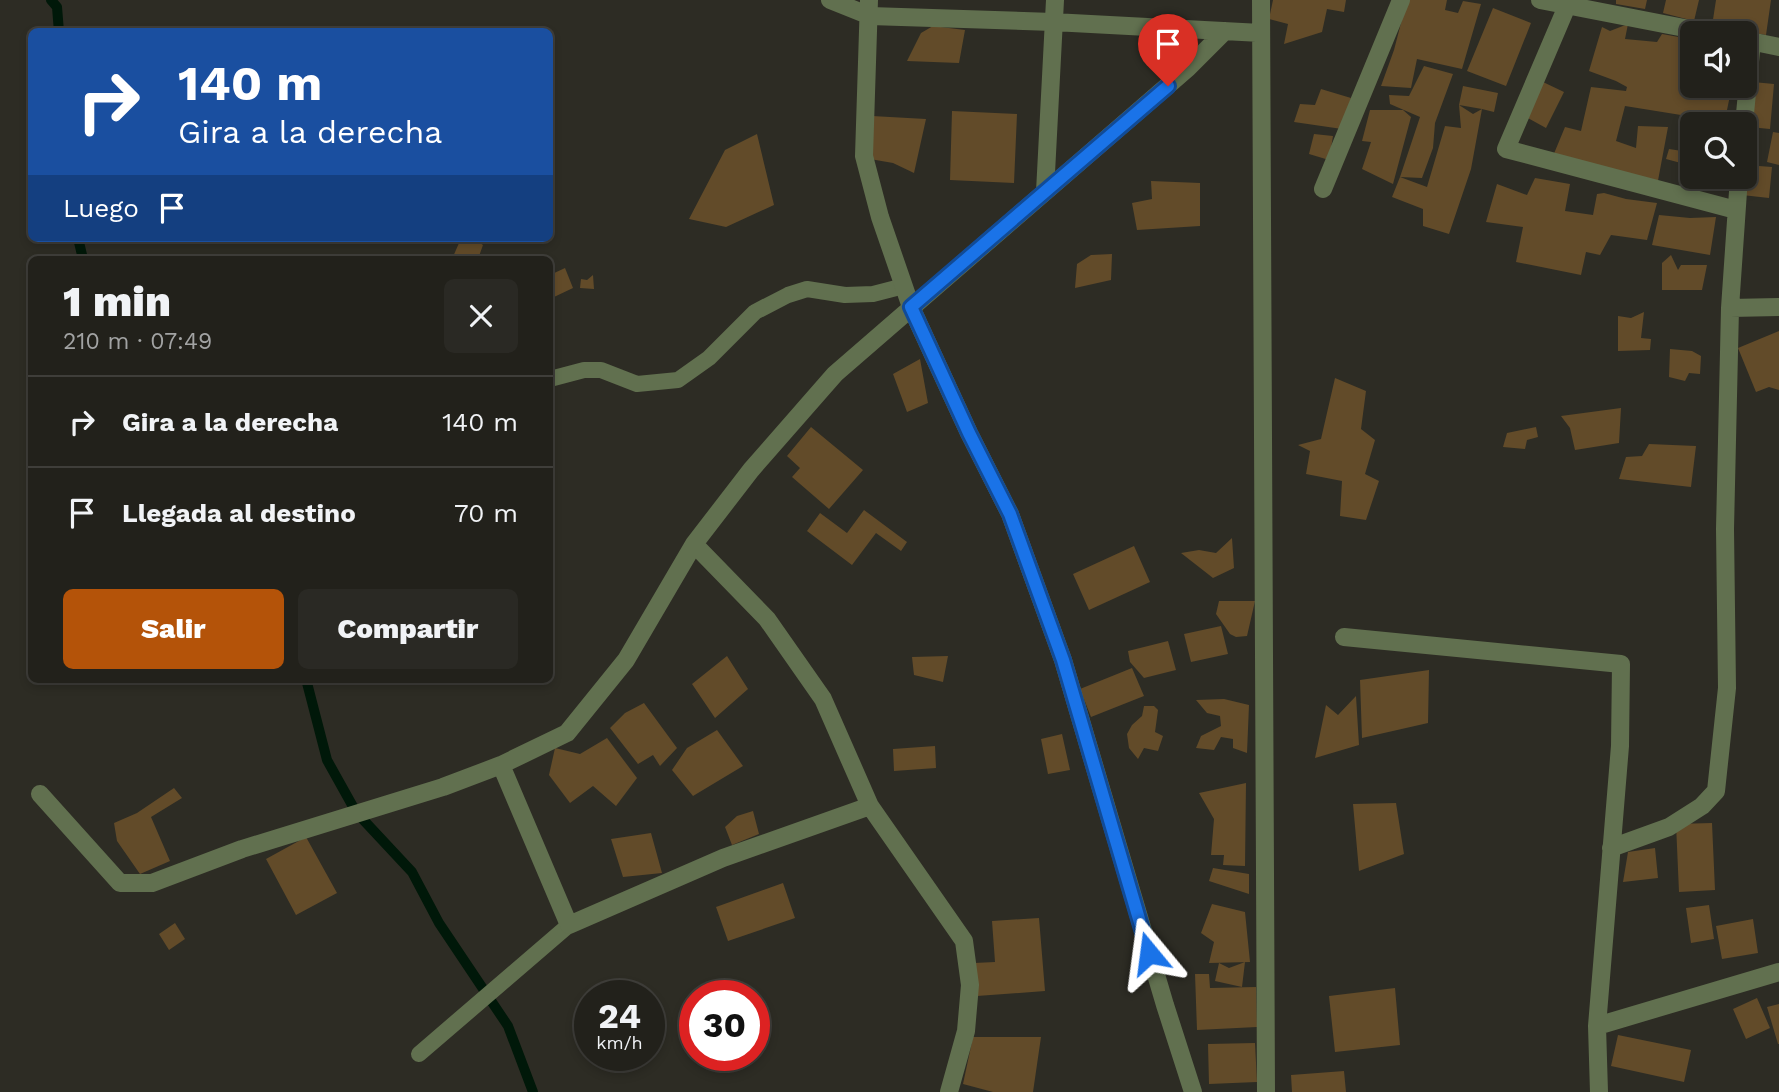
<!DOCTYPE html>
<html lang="es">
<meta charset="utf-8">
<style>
body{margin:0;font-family:"Work Sans",sans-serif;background:#2a2924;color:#f1f3f6;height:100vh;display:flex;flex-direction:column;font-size:26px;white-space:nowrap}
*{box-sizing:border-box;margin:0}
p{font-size:23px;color:#a2a3a3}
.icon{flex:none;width:38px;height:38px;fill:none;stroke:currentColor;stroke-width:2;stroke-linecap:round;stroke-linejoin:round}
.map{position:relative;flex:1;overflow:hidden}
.details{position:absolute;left:28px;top:256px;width:525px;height:427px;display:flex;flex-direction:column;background:#22211b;border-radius:10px;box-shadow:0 4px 10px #0003,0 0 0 2px #3f3e3a}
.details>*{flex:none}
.guide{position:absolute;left:28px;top:28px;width:525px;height:214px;border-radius:10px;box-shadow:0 4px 10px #0003,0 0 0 2px #3f3e3a;background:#1a4fa0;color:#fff;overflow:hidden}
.buttons{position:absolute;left:1680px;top:21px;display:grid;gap:14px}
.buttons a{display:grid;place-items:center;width:77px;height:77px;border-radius:10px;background:#22211b;box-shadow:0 4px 10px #0003,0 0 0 2px #3f3e3a;font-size:35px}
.speed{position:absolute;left:574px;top:980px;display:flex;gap:14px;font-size:35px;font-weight:700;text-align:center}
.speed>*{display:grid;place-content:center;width:91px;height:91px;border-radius:50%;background:#22211b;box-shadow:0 4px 10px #0003,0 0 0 2px #3f3e3a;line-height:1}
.speed small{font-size:18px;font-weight:400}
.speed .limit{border:10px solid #d22;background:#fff;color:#111}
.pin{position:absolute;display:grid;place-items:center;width:60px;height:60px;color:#fff;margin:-72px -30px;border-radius:50% 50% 50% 0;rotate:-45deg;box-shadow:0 0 7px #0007}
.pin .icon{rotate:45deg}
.me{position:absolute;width:77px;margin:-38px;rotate:344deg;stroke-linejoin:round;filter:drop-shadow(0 0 5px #0008)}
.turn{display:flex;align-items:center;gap:24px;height:147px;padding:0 35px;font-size:32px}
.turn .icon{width:91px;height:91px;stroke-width:2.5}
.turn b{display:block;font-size:49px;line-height:60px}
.then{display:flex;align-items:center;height:66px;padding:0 35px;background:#0003;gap:14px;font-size:26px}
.round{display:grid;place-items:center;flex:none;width:74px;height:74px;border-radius:10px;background:#2a2924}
.summary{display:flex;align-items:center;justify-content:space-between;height:119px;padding:0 35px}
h1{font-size:42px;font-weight:800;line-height:52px}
.button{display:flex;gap:14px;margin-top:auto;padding:14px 35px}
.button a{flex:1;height:80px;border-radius:10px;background:#b45309;color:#fff;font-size:28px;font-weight:800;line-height:80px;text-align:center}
.button a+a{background:#2a2924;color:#f1f3f6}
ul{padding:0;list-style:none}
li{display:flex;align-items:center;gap:21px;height:91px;padding:0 35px;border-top:2px solid #3f3e3a}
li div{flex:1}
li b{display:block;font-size:26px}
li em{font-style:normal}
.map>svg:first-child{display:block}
</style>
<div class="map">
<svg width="1779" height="1092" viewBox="0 0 1779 1092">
<rect width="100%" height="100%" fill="#2d2c24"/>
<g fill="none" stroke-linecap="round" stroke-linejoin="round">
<path stroke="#001809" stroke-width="10" d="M 51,0 L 57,7 L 59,32
M 78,238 L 83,259
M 306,679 L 327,760 L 356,812 L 412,872 L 439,923 L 508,1026 L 533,1092"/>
</g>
<path fill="#624b29" d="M 1273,0 L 1346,0 L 1344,12 L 1327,9 L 1322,32 L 1284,44 L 1288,24 L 1269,19 Z
M 1407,0 L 1447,0 L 1445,10 L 1458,13 L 1463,1 L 1481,4 L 1462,69 L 1417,59 L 1411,88 L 1381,86 L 1394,50 Z
M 1616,0 L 1647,0 L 1645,9 L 1616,4 Z
M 1666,0 L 1699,0 L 1694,21 L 1663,13 Z
M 1716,0 L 1771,0 L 1766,35 L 1712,26 Z
M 1493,8 L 1531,23 L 1506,86 L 1467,71 Z
M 1628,24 L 1625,39 L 1657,42 L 1662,34 L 1690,39 L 1688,58 L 1692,58 L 1692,86 L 1732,86 L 1727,110 L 1713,110 L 1712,120 L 1625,106 L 1616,141 L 1636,148 L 1638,126 L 1668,127 L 1657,186 L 1553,156 L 1565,127 L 1581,131 L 1591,87 L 1626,91 L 1627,87 L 1616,81 L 1589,71 L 1602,27 L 1610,31 Z
M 933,26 L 965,30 L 959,63 L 907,61 L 921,33 Z
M 1424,66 L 1453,74 L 1435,123 L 1433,148 L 1422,178 L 1400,177 L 1420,117 L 1390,104 L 1389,95 L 1409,96 Z
M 1543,82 L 1564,92 L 1546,128 L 1526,117 Z
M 1753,82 L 1774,84 L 1770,129 L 1749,127 Z
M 1463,86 L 1498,93 L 1494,112 L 1482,109 L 1459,105 L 1473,114 L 1482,109 L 1471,169 L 1449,234 L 1423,226 L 1423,209 L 1392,197 L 1400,177 L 1427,187 L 1445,126 L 1461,128 L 1459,105 Z
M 1321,89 L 1351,98 L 1342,129 L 1294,122 L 1300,104 L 1315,105 Z
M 1370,110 L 1403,110 L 1411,117 L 1393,184 L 1362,169 L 1371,142 L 1362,141 Z
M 952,111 L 1017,114 L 1014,183 L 950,180 Z
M 872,116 L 926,119 L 914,173 L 893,163 L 870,159 Z
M 1686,122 L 1692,123 L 1692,166 L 1666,159 L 1669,149 L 1682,151 Z
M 1773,132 L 1779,133 L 1779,165 L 1767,162 Z
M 757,134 L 774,205 L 726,227 L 689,219 L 725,150 Z
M 1314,134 L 1333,136 L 1329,160 L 1309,154 Z
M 1746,165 L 1772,167 L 1769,198 L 1742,195 Z
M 1535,178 L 1570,184 L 1565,211 L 1593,215 L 1597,194 L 1604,193 L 1626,199 L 1657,203 L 1647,240 L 1611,235 L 1600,255 L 1586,252 L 1581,275 L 1516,262 L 1523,227 L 1486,222 L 1497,184 L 1527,195 Z
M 1151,181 L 1200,183 L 1200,226 L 1137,230 L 1132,203 L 1152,199 Z
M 1659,215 L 1690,218 L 1716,217 L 1710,255 L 1652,245 Z
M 473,238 L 483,245 L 478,259 L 452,259 L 459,243 Z
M 1112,254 L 1111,280 L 1075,288 L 1077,264 L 1091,255 Z
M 1671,255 L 1678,270 L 1681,265 L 1707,265 L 1702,290 L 1662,290 L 1662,263 Z
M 565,268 L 573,288 L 554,297 L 550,295 L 550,275 Z
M 593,275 L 594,289 L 580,288 L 581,279 L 587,280 Z
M 1644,312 L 1641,338 L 1651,339 L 1650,350 L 1618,351 L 1618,316 L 1631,318 Z
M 1779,331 L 1779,390 L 1769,387 L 1756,392 L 1738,348 Z
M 1670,349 L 1692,351 L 1701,356 L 1700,374 L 1689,373 L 1685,381 L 1669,377 Z
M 920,359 L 928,403 L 907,412 L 893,374 Z
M 1335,378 L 1366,391 L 1361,429 L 1375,440 L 1365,474 L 1379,481 L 1366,520 L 1340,516 L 1342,481 L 1306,474 L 1310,451 L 1298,445 L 1321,439 Z
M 1621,408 L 1619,443 L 1575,450 L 1570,428 L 1561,416 Z
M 811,427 L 863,470 L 829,509 L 792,477 L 800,468 L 787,456 Z
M 1536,427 L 1538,437 L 1527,440 L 1525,449 L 1503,447 L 1507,433 Z
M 1649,444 L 1696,446 L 1691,487 L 1619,479 L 1626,457 L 1642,456 Z
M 864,510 L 907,542 L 901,551 L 876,533 L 852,565 L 807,531 L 820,513 L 847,533 Z
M 1232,538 L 1234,568 L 1213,578 L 1181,553 L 1199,550 L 1216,553 Z
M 1134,546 L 1150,582 L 1089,610 L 1073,574 Z
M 1219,601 L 1255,601 L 1247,636 L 1236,637 L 1230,634 L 1216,614 Z
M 1221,626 L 1228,654 L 1191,662 L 1184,634 Z
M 1168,641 L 1176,670 L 1144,678 L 1130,662 L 1128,651 Z
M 727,656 L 748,689 L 715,718 L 692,684 Z
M 948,656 L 943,682 L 914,675 L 912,657 Z
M 1132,668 L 1144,696 L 1091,717 L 1080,689 Z
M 1429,670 L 1428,723 L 1362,738 L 1360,680 Z
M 1356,696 L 1359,745 L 1315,758 L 1326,705 L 1338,715 Z
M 1224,699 L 1249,705 L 1247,753 L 1233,748 L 1233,739 L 1221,737 L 1214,750 L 1196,748 L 1201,736 L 1221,726 L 1220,716 L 1207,713 L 1196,700 Z
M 644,703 L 677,748 L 660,766 L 653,755 L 638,764 L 610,728 L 625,713 Z
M 1144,706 L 1154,706 L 1158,710 L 1155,732 L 1163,736 L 1158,751 L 1144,748 L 1138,759 L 1129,748 L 1127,734 L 1132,725 L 1142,716 Z
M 717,730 L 743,766 L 693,796 L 672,770 L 687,748 Z
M 1062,734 L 1070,770 L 1048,774 L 1041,739 Z
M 607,738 L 637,778 L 616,806 L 593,786 L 570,803 L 549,775 L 555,748 L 580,754 Z
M 935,746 L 936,768 L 894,771 L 893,749 Z
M 1246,783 L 1245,866 L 1223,865 L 1224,855 L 1211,855 L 1214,819 L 1199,793 Z
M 174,788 L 182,798 L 151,817 L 170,861 L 140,874 L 117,841 L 114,823 L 137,813 Z
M 1396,803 L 1404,854 L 1359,871 L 1353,804 Z
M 753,811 L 759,834 L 732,845 L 725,827 L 737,816 Z
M 1712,823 L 1715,890 L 1679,892 L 1676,824 Z
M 651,833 L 662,873 L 623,877 L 611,839 Z
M 306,837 L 337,893 L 296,915 L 266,859 Z
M 1655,848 L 1658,878 L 1623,882 L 1628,852 Z
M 1213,868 L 1249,874 L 1249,894 L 1209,881 Z
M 783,883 L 795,918 L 728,941 L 716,907 Z
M 1212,904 L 1245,912 L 1250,962 L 1209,963 L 1214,942 L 1201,933 Z
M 1709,905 L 1714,939 L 1691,943 L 1686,908 Z
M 1039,918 L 1045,991 L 977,996 L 974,963 L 995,962 L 992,921 Z
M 1753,919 L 1758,953 L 1722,959 L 1716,926 Z
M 175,923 L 185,939 L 169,950 L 159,934 Z
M 1245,962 L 1242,987 L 1215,981 L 1219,963 L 1229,968 Z
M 1195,974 L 1209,974 L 1210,988 L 1256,987 L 1257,1027 L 1197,1030 Z
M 1395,988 L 1400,1045 L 1335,1052 L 1329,996 Z
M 1757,998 L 1770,1028 L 1746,1039 L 1733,1009 Z
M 1779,1004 L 1779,1044 L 1778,1044 L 1767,1007 Z
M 1618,1035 L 1691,1050 L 1684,1082 L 1611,1066 Z
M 973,1037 L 1041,1037 L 1033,1092 L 993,1092 L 963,1084 Z
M 1255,1043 L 1257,1082 L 1209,1084 L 1208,1044 Z
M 1344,1071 L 1346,1092 L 1292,1092 L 1291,1075 Z"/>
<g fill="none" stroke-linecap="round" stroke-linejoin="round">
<path stroke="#61704f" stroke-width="16" d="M 550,379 L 584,370 L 601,370 L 637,384 L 678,380 L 709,358 L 755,312 L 788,295 L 807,289 L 845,295 L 873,294 L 904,286
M 419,1054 L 569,925"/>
<path stroke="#61704f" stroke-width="18" d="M 830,0 L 870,16 L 1053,22 L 1261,33
M 869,0 L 864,156 L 880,217 L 911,307 L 969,433 L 1010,514 L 1063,660 L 1165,1005 L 1193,1092
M 1261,0 L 1266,1092
M 1540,0 L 1710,33
M 1567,6 L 1506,149 L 1736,210
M 1745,40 L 1779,47
M 1744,124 L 1752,41
M 1323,189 L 1401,0
M 1045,192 L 1055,0
M 1730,308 L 1779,307
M 694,544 L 767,619 L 823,699 L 870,806 L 964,941 L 970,985 L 966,1031 L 949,1092
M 1344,637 L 1621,664 L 1620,746 L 1597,1026 L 1599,1092
M 501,765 L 569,925 L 723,858 L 870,806
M 40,794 L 120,883 L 152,883 L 242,849 L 443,787 L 501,765 L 567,733 L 626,660 L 694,544 L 751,470 L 835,374 L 1188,68 L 1225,31
M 1611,848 L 1669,827 L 1702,806 L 1716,791 L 1727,688 L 1725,529 L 1730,308 L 1739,177
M 1597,1026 L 1779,972"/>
</g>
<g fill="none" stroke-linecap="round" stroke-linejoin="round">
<g stroke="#114b97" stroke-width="18">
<path id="route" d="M 1149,953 L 1063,660 L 1010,514 L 969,433 L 911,307 L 1168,86"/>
</g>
<use href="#route" stroke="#1a73e8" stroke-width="12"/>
</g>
</svg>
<div class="buttons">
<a><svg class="icon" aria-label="sound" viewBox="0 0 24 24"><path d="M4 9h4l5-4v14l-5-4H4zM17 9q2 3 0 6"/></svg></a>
<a><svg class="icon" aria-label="search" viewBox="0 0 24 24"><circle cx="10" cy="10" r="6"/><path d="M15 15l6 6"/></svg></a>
</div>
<div class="speed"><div>24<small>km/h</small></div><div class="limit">30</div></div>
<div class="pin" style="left:1168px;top:86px;background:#d93025"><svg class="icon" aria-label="arrive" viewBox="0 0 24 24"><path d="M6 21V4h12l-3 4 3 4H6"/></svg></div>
<svg class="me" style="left:1149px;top:953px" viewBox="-20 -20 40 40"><path d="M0-17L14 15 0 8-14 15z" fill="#1a73e8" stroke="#fff" stroke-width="4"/></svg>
<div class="guide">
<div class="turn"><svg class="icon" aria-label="right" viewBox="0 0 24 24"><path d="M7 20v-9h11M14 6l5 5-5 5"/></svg><div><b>140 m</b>Gira a la derecha</div></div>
<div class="then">Luego<svg class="icon" aria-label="arrive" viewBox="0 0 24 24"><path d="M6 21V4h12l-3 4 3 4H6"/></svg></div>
</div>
<section class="details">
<div class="summary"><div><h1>1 min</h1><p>210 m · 07:49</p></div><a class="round"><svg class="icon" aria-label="close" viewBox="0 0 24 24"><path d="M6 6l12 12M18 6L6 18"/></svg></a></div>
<ul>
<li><svg class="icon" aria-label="right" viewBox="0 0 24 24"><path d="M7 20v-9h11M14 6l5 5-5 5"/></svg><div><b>Gira a la derecha</b></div><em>140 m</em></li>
<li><svg class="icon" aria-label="arrive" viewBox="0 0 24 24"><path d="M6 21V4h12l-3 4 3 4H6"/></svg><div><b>Llegada al destino</b></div><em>70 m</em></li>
</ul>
<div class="button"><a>Salir</a><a>Compartir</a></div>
</section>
</div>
